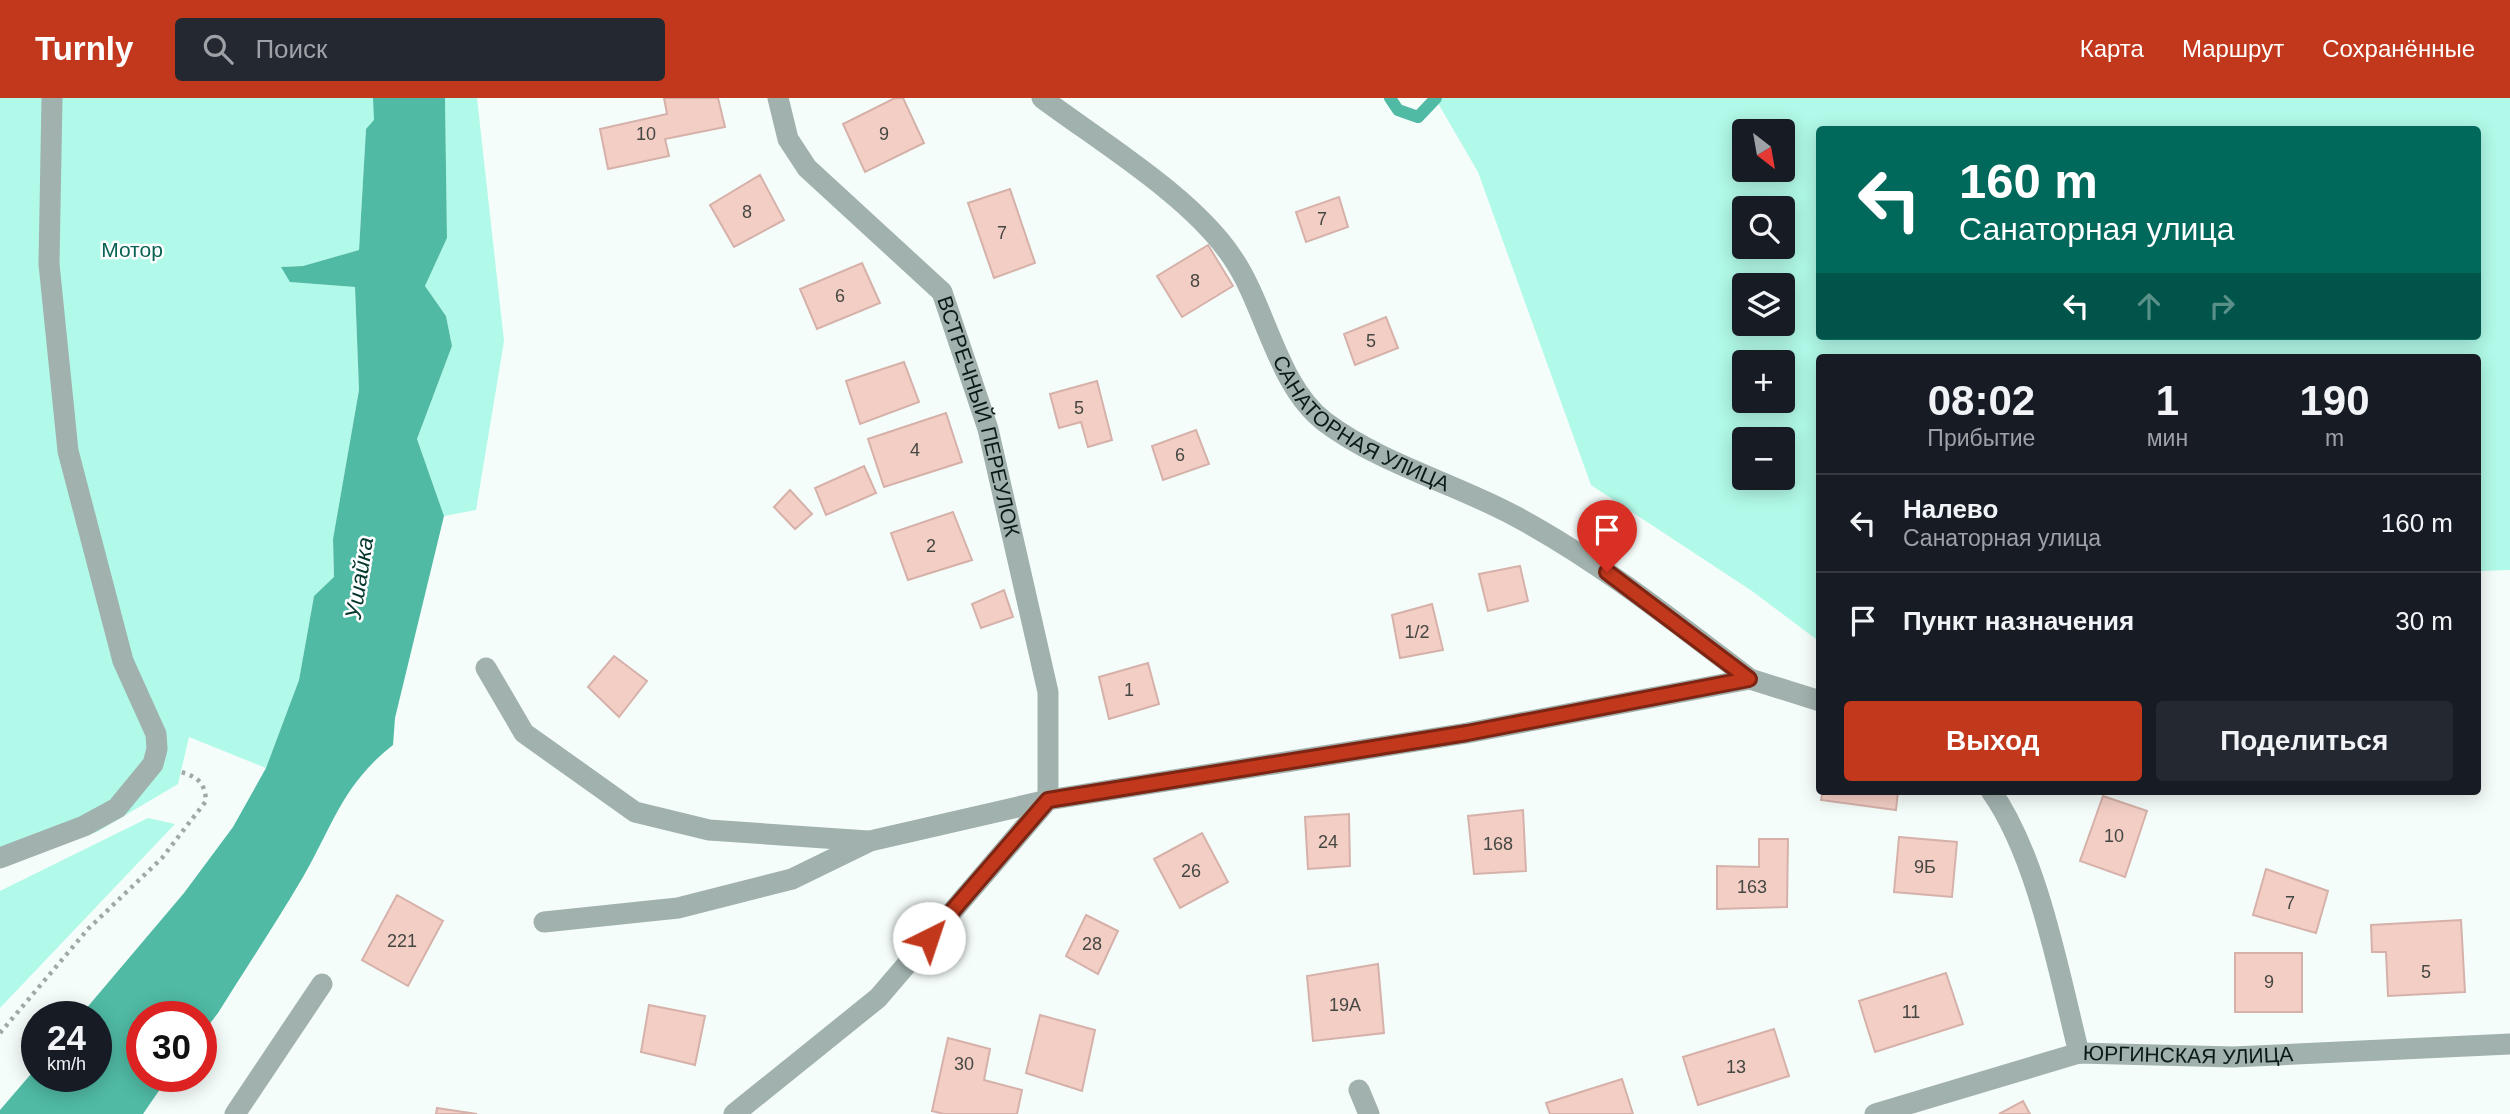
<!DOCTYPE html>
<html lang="ru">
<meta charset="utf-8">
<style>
body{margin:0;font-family:Helvetica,sans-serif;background:#242831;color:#f1f3f6;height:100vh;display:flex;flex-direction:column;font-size:26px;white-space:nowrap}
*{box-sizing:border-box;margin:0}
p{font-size:23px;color:#9ea1a6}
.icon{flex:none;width:38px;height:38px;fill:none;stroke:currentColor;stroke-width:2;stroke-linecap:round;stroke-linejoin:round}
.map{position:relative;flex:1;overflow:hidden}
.details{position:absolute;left:1816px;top:256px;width:665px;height:441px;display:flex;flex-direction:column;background:#171b24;border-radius:7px;box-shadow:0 4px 18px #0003}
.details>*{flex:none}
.guide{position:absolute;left:1816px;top:28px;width:665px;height:214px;border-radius:7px;box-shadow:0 4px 18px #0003;background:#00695c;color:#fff;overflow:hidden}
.needle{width:46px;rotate:149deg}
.tools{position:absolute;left:1732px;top:21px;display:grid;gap:14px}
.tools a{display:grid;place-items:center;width:63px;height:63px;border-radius:7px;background:#171b24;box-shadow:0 4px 18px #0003;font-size:35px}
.speed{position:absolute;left:21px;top:903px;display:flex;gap:14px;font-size:35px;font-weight:700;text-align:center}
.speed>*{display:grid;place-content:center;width:91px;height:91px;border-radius:50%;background:#171b24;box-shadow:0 4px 18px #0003;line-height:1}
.speed small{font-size:18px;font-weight:400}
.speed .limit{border:10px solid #d22;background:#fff;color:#111}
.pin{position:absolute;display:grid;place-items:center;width:60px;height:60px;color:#fff;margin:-72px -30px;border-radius:50% 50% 50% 0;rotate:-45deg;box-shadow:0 0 7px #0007}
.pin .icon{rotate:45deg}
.me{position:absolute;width:77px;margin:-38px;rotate:41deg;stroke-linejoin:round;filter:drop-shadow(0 0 5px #0008)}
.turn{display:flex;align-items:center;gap:24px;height:147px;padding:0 28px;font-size:32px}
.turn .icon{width:91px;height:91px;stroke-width:2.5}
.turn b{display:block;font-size:49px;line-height:60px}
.lanes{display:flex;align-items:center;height:66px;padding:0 28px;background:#0003;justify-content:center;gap:35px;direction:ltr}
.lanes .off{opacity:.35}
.eta{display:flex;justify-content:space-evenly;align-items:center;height:119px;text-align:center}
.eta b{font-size:42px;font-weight:600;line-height:49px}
.primary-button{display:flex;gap:14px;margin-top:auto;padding:14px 28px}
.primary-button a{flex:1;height:80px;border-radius:7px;background:#c2381c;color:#fff;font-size:28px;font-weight:600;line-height:80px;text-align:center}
.primary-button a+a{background:#242831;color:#f1f3f6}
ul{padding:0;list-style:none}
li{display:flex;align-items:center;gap:21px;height:98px;padding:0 28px;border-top:2px solid #363941}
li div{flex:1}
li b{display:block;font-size:26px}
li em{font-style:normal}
header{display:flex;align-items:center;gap:42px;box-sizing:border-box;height:98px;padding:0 35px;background:#c2381c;color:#fff}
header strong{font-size:33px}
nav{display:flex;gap:38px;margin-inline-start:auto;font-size:24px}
.search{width:490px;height:63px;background:#242831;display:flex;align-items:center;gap:18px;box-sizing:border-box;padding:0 24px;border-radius:7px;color:#9ea1a6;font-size:26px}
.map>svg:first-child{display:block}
</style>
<header>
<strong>Turnly</strong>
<div class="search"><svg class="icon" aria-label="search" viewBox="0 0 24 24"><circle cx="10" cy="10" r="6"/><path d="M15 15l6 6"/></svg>Поиск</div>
<nav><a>Карта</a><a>Маршрут</a><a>Сохранённые</a></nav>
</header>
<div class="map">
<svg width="2510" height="1016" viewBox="0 0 2510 1016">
<rect width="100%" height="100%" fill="#f5fdfb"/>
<path fill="#b1f9e8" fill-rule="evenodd" d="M 0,0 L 373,0 L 375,22 L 366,31 L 359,152 L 303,168 L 282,169 L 291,184 L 355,189 L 359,292 L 333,441 L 334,480 L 314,498 L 299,582 L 266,670 L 189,639 L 178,686 L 97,734 L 0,769 Z
M 445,0 L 477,0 L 504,243 L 476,412 L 444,418 L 417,341 L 452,248 L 446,218 L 425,188 L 447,140 Z
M 1435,0 L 2510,0 L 2510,472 L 2478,473 L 2478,259 L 1820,259 L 1820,544 L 1752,493 L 1591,387 L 1478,74 ZM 1820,32 L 2478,32 L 2478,238 L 1820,238 ZM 1745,33 L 1783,33 L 1783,72 L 1745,72 ZM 1745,110 L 1783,110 L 1783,149 L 1745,149 ZM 1745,187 L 1783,187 L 1783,226 L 1745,226 ZM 1745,264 L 1783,264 L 1783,303 L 1745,303 ZM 1745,341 L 1783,341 L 1783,380 L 1745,380 Z
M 148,720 L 175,726 L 0,910 L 0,793 Z"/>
<path fill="#50baa4" d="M 373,0 L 445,0 L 447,140 L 425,188 L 446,218 L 452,248 L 417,341 L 444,418 L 395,620 L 393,647 C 343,686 333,727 303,779 C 276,825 246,870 218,915 L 201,937 L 201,919 L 142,919 L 142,978 L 169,978 L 143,1016 L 0,1016 L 0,1012 L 37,969 L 37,978 L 96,978 L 96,919 L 79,919 L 184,795 L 233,729 L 266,670 L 299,582 L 314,498 L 334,479 L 333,441 L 359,292 L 355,189 L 290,184 L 281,169 L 303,168 L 359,152 L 366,31 L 374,22 Z"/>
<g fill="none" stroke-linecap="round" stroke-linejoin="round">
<path stroke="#50baa4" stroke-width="12" d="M 1390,0 L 1398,12 L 1418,19 L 1436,0"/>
</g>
<path fill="#f3cec5" stroke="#d5b1a9" stroke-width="2" d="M 664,0 L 718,0 L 725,29 L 665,41 L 669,58 L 608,71 L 600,31 L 667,16 Z
M 895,0 L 903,0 L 924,45 L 865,74 L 843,26 Z
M 760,77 L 784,122 L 734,149 L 710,107 Z
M 1010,91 L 1035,165 L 994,180 L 968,105 Z
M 1339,99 L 1348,129 L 1306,144 L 1296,114 Z
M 1208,147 L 1233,188 L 1182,219 L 1157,178 Z
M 862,165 L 880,205 L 817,231 L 800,191 Z
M 1386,219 L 1398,250 L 1355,267 L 1344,236 Z
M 904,264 L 919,304 L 860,326 L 846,283 Z
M 1097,283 L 1112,342 L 1088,349 L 1081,324 L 1059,330 L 1050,296 Z
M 946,315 L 962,364 L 884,389 L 868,341 Z
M 1196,332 L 1209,366 L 1163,382 L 1152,348 Z
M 864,368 L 876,395 L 826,417 L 815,390 Z
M 790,392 L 812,416 L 795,431 L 774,409 Z
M 953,414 L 972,462 L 908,482 L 891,435 Z
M 1520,468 L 1528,503 L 1488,513 L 1479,476 Z
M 1004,492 L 1013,519 L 981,530 L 972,506 Z
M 1432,506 L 1443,552 L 1400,560 L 1392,517 Z
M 614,558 L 647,583 L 619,619 L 588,589 Z
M 1148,565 L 1159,606 L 1109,621 L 1099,579 Z
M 1823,693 L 1898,693 L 1896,712 L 1821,702 Z
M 2103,698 L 2147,713 L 2125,779 L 2080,763 Z
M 1523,712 L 1526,773 L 1474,776 L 1468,718 Z
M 1349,716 L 1350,768 L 1308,771 L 1305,719 Z
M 1202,735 L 1228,784 L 1180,810 L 1154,761 Z
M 1899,739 L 1957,744 L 1952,799 L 1894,794 Z
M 1759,741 L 1788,741 L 1787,809 L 1717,811 L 1717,768 L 1759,769 Z
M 2266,771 L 2328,793 L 2316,835 L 2253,817 Z
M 397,797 L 443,823 L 408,888 L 362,862 Z
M 1086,817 L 1118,833 L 1098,876 L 1066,858 Z
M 2461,822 L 2465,894 L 2388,898 L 2386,854 L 2372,854 L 2371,827 Z
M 2235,855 L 2302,855 L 2302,914 L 2235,914 Z
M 1378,866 L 1384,935 L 1313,943 L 1307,878 Z
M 1946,875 L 1963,926 L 1875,954 L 1859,903 Z
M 649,907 L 705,918 L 695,967 L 641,954 Z
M 1040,917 L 1095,932 L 1082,993 L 1026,975 Z
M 1774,931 L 1789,978 L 1698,1007 L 1683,959 Z
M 948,940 L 990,951 L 984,982 L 1022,992 L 1017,1016 L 944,1016 L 932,1013 Z
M 1622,981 L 1633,1016 L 1550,1016 L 1546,1005 Z
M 2023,1003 L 2030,1016 L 1999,1016 Z
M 437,1010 L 477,1016 L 436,1016 Z"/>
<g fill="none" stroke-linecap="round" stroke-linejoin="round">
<path stroke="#9fa9a7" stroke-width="4.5" stroke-dasharray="3.5 5" stroke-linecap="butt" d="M 0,935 L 88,831 L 162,760 L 206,703 C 205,685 198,679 181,674"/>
<path stroke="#a1b1ad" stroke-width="21" d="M 486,570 L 524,635 L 635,714 L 709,732 L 868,743
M 0,760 L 84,728 L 117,710 L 153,666 L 157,651 L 156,636 L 123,563 L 68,353 L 49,166 L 52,0
M 544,824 L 678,810 L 792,781 L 870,743 L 1048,702
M 235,1016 L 322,886"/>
<g stroke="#a1b1ad" stroke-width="21">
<path id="s1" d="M 778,0 L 788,41 L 807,70 L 942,194 L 988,331 L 1048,594 L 1048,702"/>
<path id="s2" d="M 1042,0 C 1101,44 1192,99 1232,159 C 1266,208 1277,288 1325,324 C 1381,366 1454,385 1515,418 C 1599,463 1674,523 1750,581"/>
<path d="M 1991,693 C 2038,759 2059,876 2079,955"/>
<path d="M 1359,992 L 1369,1016"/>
<path d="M 734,1016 L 878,900 L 1048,702 L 1467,635 L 1750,581 L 1820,603"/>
<path id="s3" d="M 1875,1016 L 2079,955 L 2233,959 L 2510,946"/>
</g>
</g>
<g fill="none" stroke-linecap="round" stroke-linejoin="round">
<g stroke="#7e2412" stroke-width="18">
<path id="route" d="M 929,840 L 1048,702 L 1467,635 L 1749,581 L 1607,474"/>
</g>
<use href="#route" stroke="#c2381c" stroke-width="12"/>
</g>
<g text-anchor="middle" stroke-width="5" stroke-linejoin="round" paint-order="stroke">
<g font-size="18" fill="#454742">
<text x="646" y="42">10</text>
<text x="884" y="42">9</text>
<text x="747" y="120">8</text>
<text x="1322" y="127">7</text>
<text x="1002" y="141">7</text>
<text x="1195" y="189">8</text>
<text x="840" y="204">6</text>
<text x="1371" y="249">5</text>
<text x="1079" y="316">5</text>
<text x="915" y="358">4</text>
<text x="1180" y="363">6</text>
<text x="931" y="454">2</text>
<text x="1417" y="540">1/2</text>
<text x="1129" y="598">1</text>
<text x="2114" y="744">10</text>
<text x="1328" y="750">24</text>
<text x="1498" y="752">168</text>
<text x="1925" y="775">9Б</text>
<text x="1191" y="779">26</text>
<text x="1752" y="795">163</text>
<text x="2290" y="811">7</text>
<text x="402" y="849">221</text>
<text x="1092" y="852">28</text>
<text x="2426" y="880">5</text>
<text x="2269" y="890">9</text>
<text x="1345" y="913">19А</text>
<text x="1911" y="920">11</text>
<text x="964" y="972">30</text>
<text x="1736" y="975">13</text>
</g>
<g font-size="21" fill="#096354" stroke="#fff">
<text x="132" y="159">Мотор</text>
</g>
<g font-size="21" fill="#0b1a17" stroke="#fff">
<text dy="7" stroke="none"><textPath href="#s1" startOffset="390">ВСТРЕЧНЫЙ ПЕРЕУЛОК</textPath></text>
<text dy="7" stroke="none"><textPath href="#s2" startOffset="469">САНАТОРНАЯ УЛИЦА</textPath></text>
<text dy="7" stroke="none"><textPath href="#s3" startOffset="322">ЮРГИНСКАЯ УЛИЦА</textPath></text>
</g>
<g font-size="23" font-style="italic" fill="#03372e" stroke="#fff">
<text transform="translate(359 480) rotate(-81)" y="8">Ушайка</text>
</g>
</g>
</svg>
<div class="tools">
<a><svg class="needle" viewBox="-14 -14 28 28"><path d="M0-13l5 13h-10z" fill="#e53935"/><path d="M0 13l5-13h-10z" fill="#9ea1a6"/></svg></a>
<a><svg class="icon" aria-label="search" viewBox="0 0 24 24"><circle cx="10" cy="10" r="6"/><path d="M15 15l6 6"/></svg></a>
<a><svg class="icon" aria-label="layers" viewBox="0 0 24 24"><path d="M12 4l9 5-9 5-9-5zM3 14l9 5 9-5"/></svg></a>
<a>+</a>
<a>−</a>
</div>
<div class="speed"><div>24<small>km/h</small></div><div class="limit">30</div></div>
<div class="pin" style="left:1607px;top:474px;background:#d93025"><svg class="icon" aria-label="arrive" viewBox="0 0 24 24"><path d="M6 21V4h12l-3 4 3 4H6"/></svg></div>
<svg class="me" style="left:929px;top:840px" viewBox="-20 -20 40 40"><circle r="19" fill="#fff"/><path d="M0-13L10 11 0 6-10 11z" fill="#c2381c"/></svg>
<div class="guide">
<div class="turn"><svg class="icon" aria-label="left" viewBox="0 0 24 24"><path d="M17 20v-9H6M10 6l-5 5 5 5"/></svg><div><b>160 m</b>Санаторная улица</div></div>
<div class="lanes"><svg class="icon" aria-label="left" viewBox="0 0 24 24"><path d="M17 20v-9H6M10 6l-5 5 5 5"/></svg><svg class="icon off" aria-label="ahead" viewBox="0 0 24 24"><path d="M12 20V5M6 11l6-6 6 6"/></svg><svg class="icon off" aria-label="right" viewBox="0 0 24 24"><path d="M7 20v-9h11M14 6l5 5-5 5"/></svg></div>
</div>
<section class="details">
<div class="eta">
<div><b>08:02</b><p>Прибытие</p></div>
<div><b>1</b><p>мин</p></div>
<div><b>190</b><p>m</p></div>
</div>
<ul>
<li><svg class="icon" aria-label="left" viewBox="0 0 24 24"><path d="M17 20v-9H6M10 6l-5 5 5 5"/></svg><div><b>Налево</b><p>Санаторная улица</p></div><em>160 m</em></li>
<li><svg class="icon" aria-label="arrive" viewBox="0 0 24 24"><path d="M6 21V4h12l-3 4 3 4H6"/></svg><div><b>Пункт назначения</b></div><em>30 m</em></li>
</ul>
<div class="primary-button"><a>Выход</a><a>Поделиться</a></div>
</section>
</div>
